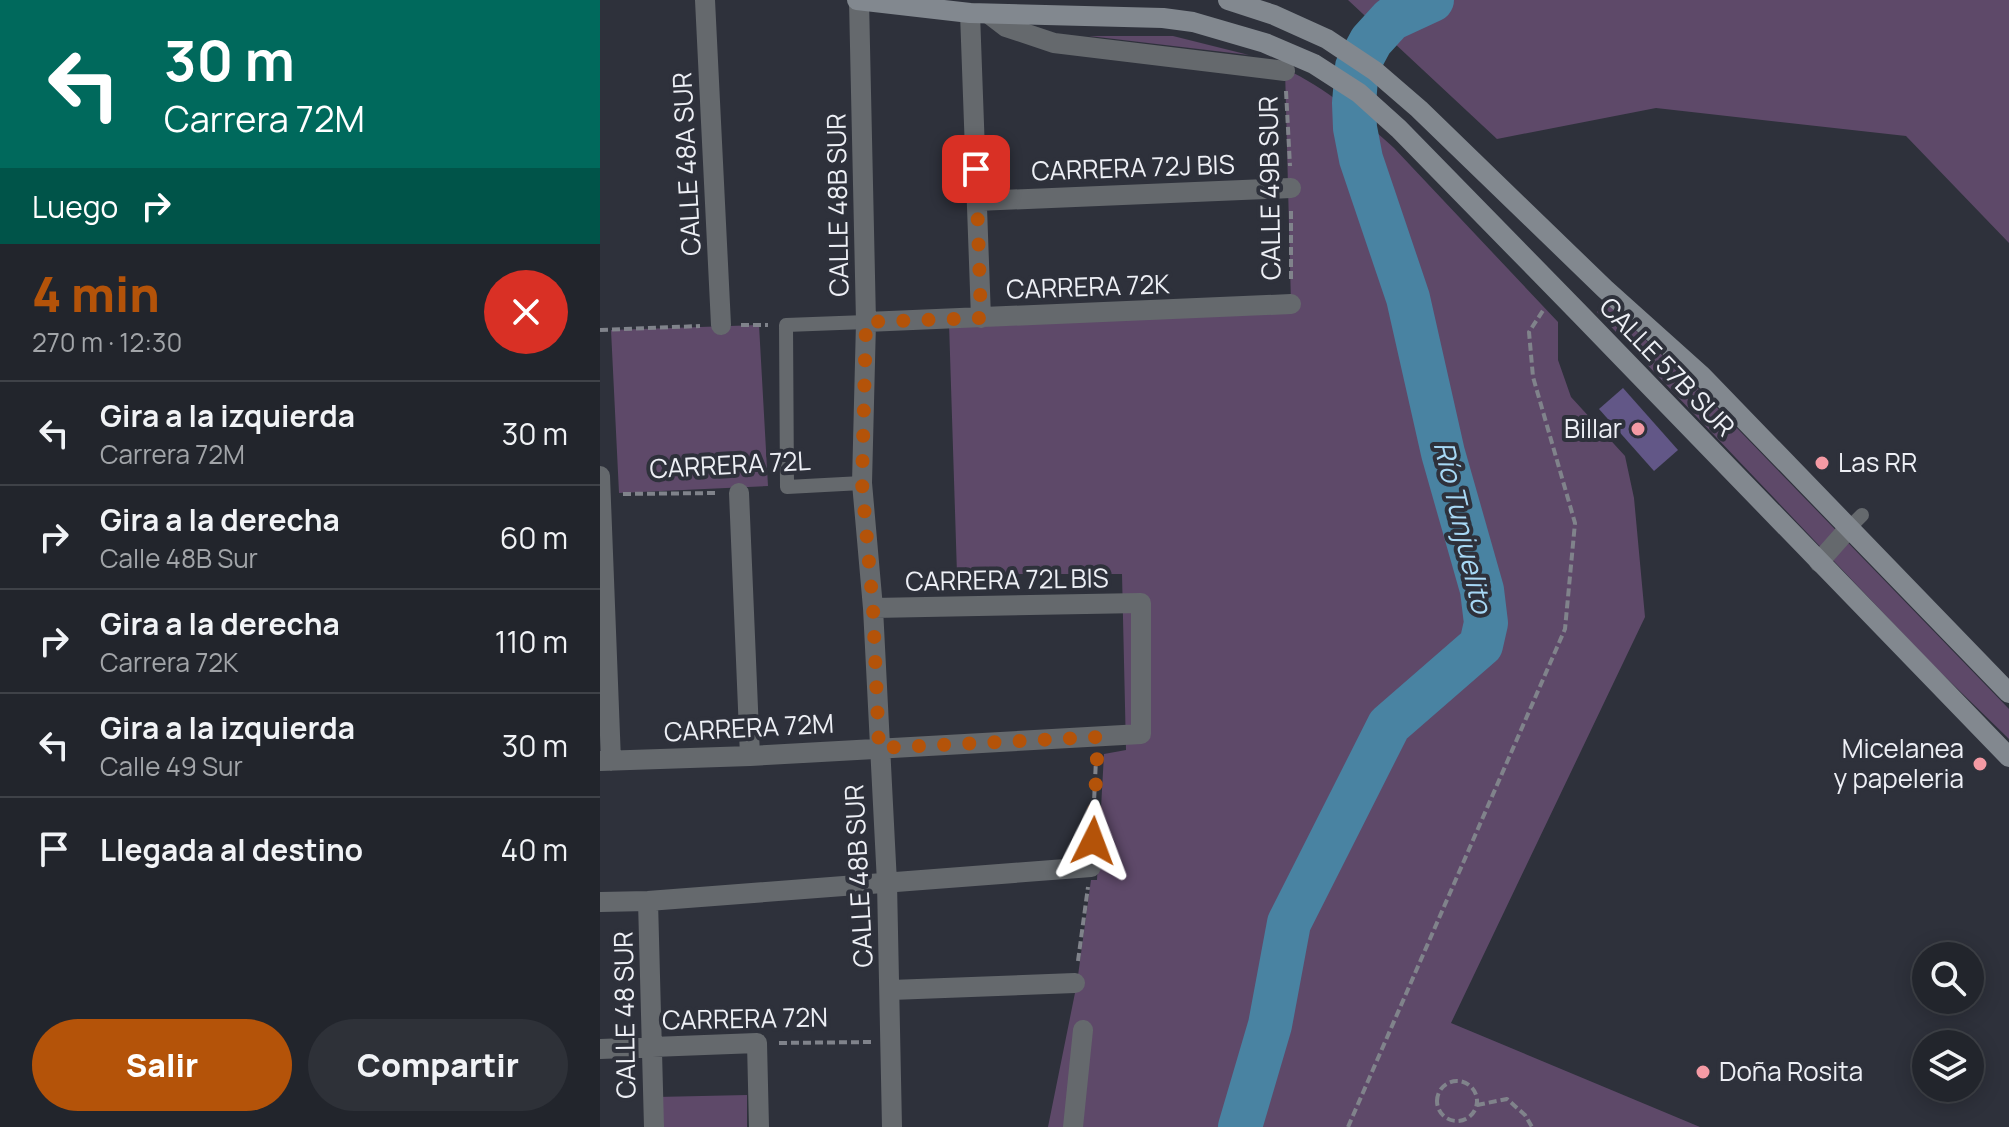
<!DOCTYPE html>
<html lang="es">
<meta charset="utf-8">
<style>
body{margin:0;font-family:Manrope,sans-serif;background:#2e3138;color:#f1f3f6;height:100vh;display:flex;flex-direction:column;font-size:30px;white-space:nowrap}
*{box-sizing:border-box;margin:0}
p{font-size:26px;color:#a2a5a9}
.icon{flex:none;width:44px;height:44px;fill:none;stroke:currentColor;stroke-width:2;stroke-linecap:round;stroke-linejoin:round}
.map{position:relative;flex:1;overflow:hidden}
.drawer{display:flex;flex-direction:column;background:#22252c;width:600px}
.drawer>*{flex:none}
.top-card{background:#00695c;color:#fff;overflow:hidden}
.fabs{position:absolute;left:1312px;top:942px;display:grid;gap:16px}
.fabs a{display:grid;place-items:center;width:72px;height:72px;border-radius:50%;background:#22252c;box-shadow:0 4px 20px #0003,0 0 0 2px #3f4248;font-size:40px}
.pin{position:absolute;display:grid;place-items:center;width:68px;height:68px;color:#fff;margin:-34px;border-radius:16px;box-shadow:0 4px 12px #0006}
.me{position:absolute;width:88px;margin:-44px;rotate:3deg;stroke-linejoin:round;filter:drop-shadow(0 0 6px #0008)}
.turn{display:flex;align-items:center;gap:28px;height:168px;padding:0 32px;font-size:36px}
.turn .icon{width:104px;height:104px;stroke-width:2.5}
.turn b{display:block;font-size:56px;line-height:68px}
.then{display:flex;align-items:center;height:76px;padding:0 32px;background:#0003;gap:16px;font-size:30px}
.round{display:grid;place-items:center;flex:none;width:84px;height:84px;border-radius:42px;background:#2e3138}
.overview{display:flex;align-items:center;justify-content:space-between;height:136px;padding:0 32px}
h1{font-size:48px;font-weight:800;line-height:60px;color:#b45309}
.primary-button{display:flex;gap:16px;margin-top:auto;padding:16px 32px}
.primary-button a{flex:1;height:92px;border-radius:48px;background:#b45309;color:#fff;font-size:32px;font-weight:800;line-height:92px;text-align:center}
.primary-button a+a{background:#2e3138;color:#f1f3f6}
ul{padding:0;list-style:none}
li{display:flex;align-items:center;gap:24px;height:104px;padding:0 32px;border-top:2px solid #3f4248}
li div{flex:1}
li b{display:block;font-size:30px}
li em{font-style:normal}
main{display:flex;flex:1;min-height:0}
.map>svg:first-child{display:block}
</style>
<main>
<section class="drawer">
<div class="top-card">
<div class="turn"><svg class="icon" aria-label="left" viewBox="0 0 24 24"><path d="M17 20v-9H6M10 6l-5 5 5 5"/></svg><div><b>30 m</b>Carrera 72M</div></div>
<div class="then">Luego<svg class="icon" aria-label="right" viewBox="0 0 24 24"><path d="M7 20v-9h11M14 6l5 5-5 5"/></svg></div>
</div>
<div class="overview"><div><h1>4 min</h1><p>270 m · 12:30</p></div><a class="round" style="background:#d93025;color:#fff"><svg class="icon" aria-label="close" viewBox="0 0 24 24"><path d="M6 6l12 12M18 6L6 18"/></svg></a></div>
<ul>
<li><svg class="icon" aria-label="left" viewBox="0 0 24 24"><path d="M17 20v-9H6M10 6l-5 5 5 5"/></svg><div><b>Gira a la izquierda</b><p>Carrera 72M</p></div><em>30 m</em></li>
<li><svg class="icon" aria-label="right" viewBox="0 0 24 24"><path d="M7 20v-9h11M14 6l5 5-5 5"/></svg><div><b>Gira a la derecha</b><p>Calle 48B Sur</p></div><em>60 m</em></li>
<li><svg class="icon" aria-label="right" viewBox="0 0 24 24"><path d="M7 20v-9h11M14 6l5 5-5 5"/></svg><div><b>Gira a la derecha</b><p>Carrera 72K</p></div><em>110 m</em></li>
<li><svg class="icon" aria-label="left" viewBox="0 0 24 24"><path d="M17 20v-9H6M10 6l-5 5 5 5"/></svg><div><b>Gira a la izquierda</b><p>Calle 49 Sur</p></div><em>30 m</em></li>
<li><svg class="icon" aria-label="arrive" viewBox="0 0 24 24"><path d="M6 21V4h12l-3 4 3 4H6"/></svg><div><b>Llegada al destino</b></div><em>40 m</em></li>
</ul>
<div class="primary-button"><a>Salir</a><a>Compartir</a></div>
</section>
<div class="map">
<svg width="1409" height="1127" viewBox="0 0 1409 1127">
<rect width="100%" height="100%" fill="#2e313b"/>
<path fill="#5e4969" d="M 748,0 L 1409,0 L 1409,243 L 1306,136 L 1056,108 L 897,139 Z
M 489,36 L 573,36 L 649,55 Z
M 685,69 C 725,87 761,118 794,148 L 958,322 L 958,360 L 971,397 L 1025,456 L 1034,498 L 1045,617 L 851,1023 L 1100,1127 L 448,1127 L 477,983 L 491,880 L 497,880 L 504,754 L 526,750 L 522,574 L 357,574 L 349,323 L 691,304 Z
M 1005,302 L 1105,395 L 1409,709 L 1409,739 L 1330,662 L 997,312 Z
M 159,325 L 168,486 L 19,493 L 11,330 Z
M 147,1095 L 147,1127 L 56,1127 L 56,1097 Z"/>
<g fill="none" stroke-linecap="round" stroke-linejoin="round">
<path stroke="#4983a2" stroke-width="44" d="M 640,1127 L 670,1025 L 689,923 L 789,725 L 881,645 L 886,623 L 882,590 L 843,453 L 808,298 L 761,159 L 755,128 L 754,103 L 757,67 L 771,41 L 791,19 L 832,0"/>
</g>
<path fill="#625787" d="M 1023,388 L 1078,450 L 1054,471 L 999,409 Z"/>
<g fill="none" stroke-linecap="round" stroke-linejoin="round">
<path stroke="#80838b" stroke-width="4" stroke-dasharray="8 4" stroke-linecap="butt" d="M 686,91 L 690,166
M 691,211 L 691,282
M 141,325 L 168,325
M 0,330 L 100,326
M 23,494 L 118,493
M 492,846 L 496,759
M 478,961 L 488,887
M 179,1043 L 271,1042
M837 1101a20 20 0 1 1 40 0a20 20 0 1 1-40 0Z
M 877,1105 L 907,1099 L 925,1115 L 932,1127
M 748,1127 L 965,629 L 975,523 L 933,377 L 929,332 L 944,309"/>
<path stroke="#65696d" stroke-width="14" d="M 262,483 L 187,487 L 186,325 L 266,322
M 1249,528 L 1262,515"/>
<path stroke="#65696d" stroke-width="20" d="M 105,0 L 121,325
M 259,0 L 266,322 L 262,483 L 273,608 L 287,883 L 292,1127
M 370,13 L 381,318
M 389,14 L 406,27 L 454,43 L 685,71
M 377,201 L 691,188
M 266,322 L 691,304
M 0,476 L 11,761
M 139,493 L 150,756
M 1219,562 L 1249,528
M 0,761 L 150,756 L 541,734 L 541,603 L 273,608
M 48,901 L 54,1127
M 0,902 L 48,901 L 491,867
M 291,990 L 475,983
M 0,1049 L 157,1043 L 159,1127
M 473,1127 L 483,1030"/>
<path stroke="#82888f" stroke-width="20" d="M 257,0 L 370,13 L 563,18 L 593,22 L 665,43 L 714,64 L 759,93 L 799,129 L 979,313 L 1409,757
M 628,0 L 674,15 L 727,39 L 775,71 L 819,109 L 1005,289 L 1102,376 L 1409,693"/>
</g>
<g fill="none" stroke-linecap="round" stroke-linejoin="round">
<path stroke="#b45309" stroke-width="14" stroke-dasharray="0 25.2" d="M 376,169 L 381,318 L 266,322 L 262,483 L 273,608 L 279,748 L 498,737 L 493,841"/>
</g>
<g fill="#f49aa4" stroke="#2e313b" stroke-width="3">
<circle cx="1038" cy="429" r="8"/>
<circle cx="1222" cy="463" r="8"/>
<circle cx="1380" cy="764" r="8"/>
<circle cx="1103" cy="1072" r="8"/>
</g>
<g text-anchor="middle" stroke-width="8" stroke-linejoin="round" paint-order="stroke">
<g font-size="26" fill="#edeff5" stroke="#2e313b">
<text transform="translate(87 164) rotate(-93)" y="9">CALLE 48A SUR</text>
<text transform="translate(533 168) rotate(-2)" y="9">CARRERA 72J BIS</text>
<text transform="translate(670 188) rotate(-91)" y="9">CALLE 49B SUR</text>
<text transform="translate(238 205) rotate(-91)" y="9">CALLE 48B SUR</text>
<text transform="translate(488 287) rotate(-2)" y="9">CARRERA 72K</text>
<text transform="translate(1067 367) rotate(46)" y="9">CALLE 57B SUR</text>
<text transform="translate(130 465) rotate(-3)" y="9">CARRERA 72L</text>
<text transform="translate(407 580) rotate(-1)" y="9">CARRERA 72L BIS</text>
<text transform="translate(149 728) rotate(-3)" y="9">CARRERA 72M</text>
<text transform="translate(259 876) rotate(-93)" y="9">CALLE 48B SUR</text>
<text transform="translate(25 1015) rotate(-91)" y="9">CALLE 48 SUR</text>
<text transform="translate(145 1019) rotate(-1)" y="9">CARRERA 72N</text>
</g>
<g font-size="26" fill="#edeff5" stroke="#2e313b" text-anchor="end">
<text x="1022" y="438">Billar</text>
<text x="1238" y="472" text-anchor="start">Las RR</text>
<text x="1364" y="758">Micelanea<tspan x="1364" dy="30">y papeleria</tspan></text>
<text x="1119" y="1081" text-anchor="start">Doña Rosita</text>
</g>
<g font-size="28" font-style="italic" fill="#a7d8f5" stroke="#2e313b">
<text transform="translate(863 527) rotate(77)" y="10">Río Tunjuelito</text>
</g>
</g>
</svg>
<div class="fabs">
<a><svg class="icon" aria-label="search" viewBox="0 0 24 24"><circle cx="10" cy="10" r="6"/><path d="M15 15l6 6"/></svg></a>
<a><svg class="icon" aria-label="layers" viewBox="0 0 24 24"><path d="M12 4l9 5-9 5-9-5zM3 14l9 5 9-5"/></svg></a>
</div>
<div class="pin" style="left:376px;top:169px;background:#d93025"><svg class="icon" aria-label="arrive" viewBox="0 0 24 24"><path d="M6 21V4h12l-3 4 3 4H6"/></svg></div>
<svg class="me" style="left:493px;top:841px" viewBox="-20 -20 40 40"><path d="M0-17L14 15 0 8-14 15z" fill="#b45309" stroke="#fff" stroke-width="4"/></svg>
</div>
</main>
